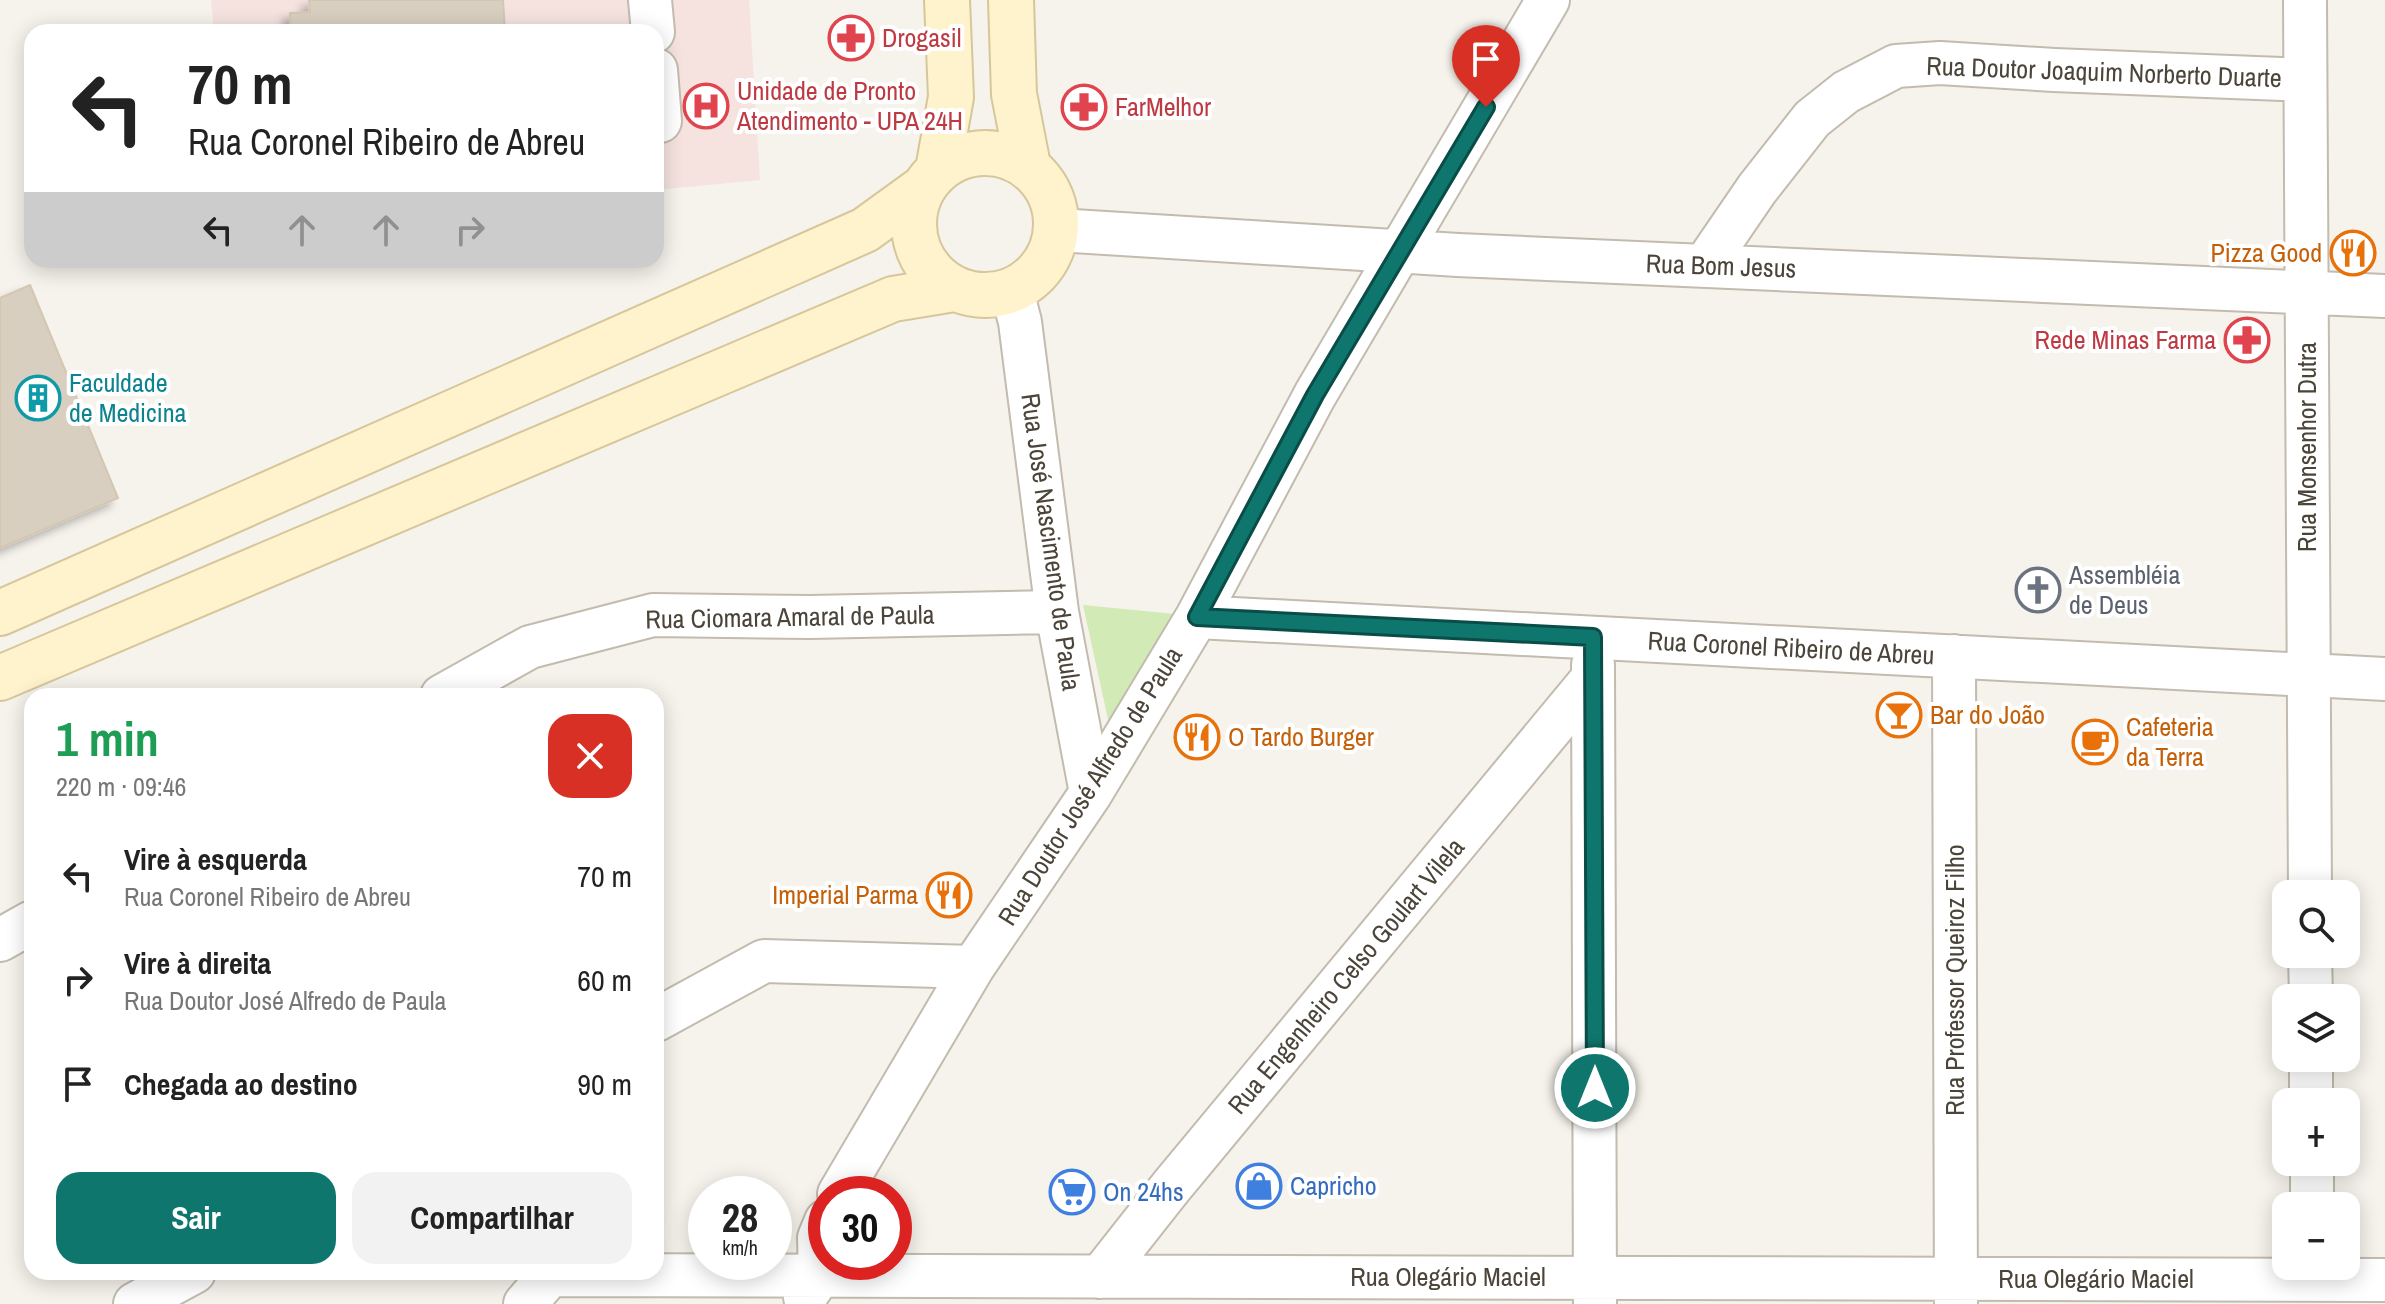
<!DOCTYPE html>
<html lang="pt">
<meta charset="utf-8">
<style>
body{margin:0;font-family:"Archivo Narrow",sans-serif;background:#f2f2f2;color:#222;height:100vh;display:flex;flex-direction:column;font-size:30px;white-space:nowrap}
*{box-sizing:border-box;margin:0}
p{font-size:26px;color:#767676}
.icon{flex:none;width:44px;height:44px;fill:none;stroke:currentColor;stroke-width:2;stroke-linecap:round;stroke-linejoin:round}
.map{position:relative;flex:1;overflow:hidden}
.panel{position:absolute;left:24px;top:688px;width:640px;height:592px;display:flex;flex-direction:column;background:#fff;border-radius:24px;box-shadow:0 4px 20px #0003}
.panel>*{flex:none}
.guide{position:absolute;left:24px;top:24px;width:640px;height:244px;border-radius:24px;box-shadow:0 4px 20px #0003;background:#fff;color:#222;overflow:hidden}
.controls{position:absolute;left:2272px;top:880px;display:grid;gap:16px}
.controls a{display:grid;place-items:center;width:88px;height:88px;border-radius:16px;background:#fff;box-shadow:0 4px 20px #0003;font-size:40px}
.speed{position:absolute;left:688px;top:1176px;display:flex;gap:16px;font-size:40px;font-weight:700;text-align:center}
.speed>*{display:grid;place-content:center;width:104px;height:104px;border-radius:50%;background:#fff;box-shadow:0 4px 20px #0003;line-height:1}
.speed small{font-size:20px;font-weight:400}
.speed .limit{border:12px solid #d22;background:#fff;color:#111}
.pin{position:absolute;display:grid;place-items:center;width:68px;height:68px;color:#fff;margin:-82px -34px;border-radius:50% 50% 50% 0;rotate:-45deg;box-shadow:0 0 8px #0007}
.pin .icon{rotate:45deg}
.me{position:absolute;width:88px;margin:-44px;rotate:0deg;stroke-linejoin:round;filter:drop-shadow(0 0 6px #0008)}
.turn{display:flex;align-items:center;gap:28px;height:168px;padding:0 32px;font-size:36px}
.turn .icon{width:104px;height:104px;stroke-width:2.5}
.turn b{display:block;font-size:56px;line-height:68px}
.lanes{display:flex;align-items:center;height:76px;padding:0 32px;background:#0003;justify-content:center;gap:40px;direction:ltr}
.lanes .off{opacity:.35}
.round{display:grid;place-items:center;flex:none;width:84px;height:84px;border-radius:24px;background:#f2f2f2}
.overview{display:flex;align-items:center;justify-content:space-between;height:136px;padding:0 32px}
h1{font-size:48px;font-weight:800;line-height:60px;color:#1e9e55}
.button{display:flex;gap:16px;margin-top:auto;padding:16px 32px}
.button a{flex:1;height:92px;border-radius:24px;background:#0f766e;color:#fff;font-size:32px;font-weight:800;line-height:92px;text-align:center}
.button a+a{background:#f2f2f2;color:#222}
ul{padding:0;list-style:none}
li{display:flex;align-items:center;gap:24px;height:104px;padding:0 32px}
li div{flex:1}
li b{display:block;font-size:30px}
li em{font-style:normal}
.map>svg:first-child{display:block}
</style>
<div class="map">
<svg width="2385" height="1304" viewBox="0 0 2385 1304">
<defs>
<filter id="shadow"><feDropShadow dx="-7" dy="7" stdDeviation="4" flood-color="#0004"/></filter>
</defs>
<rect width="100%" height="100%" fill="#f6f3ec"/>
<path fill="#f6e3e0" d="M 211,0 L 749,0 L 760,180 L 656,190 L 656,32 L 214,32 Z"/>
<path fill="#d2eab5" d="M 1083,605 L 1175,614 L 1111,733 Z"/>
<path fill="#d8cfc1" stroke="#d3c7b4" stroke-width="2" filter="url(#shadow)" d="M 309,0 L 503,0 L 505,32 L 291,32 L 290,13 L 310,12 Z
M 30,285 L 118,498 L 0,548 L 0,298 Z"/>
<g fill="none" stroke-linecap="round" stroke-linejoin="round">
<g stroke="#c2bbae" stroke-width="46">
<path id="street" d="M 650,0 L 653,32
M 2305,0 L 2310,894
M 656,70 L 660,121
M 1057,230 L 1458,255 L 2385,296
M 1705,265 L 1757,189 L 1812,119 L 1846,92 L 1896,66 L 1940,63 L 2054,70 L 2305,80
M 1012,291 L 1020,322 L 1057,612 L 1091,793
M 1197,617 L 2385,679
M 1954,656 L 1956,1304
M 1593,665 L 1595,1304
M 442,696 L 530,647 L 653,615 L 810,617 L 1057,612
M 0,940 L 32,922
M 2310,954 L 2311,998
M 656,1020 L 764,961 L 973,967
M 2311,1058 L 2311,1102
M 2312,1162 L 2312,1206
M 839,1194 L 973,967 L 1091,793 L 1197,617 L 1315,395 L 1548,0
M 1100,1277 L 1171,1187 L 1593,678
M 805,1297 L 820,1275 L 819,1238 L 826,1221
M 135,1304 L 194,1272
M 525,1304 L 550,1275 L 2385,1280"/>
</g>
<g stroke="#d6c79b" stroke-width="48">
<path id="secondary" d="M 1011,0 L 1014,94 L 1028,166
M914 224a71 71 0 1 1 142 0a71 71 0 1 1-142 0Z
M 938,170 L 951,97 L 947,0
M 0,613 L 865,230 L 923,188
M 0,678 L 893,299 L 954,289"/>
</g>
<use href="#street" stroke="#fff" stroke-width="42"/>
<use href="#secondary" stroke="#fff3cd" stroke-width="44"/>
</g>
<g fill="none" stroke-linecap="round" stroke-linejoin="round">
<g stroke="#0a4d48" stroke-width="20">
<path id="route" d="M 1486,107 L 1315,395 L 1197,617 L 1593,637 L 1595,1088"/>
</g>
<use href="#route" stroke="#0f766e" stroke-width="14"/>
</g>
<defs>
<g id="pharmacy-ring" transform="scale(2.3)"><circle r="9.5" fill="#fff" stroke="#e0444e" stroke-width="1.5"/><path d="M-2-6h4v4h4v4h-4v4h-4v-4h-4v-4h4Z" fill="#e0444e"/></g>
<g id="hospital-ring" transform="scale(2.3)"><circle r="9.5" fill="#fff" stroke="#e0444e" stroke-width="1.5"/><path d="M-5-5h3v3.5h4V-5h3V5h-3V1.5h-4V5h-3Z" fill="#e0444e"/></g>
<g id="restaurant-ring" transform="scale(2.3)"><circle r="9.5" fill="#fff" stroke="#e8710a" stroke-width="1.5"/><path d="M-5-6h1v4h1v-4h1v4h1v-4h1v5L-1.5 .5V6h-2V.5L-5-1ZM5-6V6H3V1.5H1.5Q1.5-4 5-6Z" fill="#e8710a"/></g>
<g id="building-ring" transform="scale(2.3)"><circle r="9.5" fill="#fff" stroke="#0f9aa8" stroke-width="1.5"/><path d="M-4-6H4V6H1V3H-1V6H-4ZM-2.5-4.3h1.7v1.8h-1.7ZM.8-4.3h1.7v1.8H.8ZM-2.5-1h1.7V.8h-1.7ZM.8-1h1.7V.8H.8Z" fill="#0f9aa8"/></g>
<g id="church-ring" transform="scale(2.3)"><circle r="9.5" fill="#fff" stroke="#6b7280" stroke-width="1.5"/><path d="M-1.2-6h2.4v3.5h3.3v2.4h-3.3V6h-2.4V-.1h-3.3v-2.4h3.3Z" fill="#6b7280"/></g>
<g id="bar-ring" transform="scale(2.3)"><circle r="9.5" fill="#fff" stroke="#e8710a" stroke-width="1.5"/><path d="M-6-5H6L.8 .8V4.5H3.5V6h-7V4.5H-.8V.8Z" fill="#e8710a"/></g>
<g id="cafe-ring" transform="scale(2.3)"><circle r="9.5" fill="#fff" stroke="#e8710a" stroke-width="1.5"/><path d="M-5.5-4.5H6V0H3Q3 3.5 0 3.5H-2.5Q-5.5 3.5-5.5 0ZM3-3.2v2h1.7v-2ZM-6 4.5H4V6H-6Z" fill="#e8710a"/></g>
<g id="shop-ring" transform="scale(2.3)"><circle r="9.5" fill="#fff" stroke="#3f7fe0" stroke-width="1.5"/><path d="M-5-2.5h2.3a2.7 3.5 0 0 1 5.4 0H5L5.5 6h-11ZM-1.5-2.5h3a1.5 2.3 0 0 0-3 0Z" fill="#3f7fe0"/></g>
<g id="supermarket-ring" transform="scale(2.3)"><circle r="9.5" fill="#fff" stroke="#3f7fe0" stroke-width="1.5"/><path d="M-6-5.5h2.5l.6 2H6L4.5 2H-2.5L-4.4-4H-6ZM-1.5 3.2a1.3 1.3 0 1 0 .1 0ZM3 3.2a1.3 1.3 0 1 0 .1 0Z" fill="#3f7fe0"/></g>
</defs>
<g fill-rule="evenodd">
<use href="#pharmacy-ring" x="851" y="38"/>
<use href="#hospital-ring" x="706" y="106"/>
<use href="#pharmacy-ring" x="1084" y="107"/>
<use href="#restaurant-ring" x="2353" y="253"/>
<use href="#pharmacy-ring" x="2247" y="340"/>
<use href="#building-ring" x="38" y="398"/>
<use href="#church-ring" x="2038" y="590"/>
<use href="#bar-ring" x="1899" y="715"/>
<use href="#restaurant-ring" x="1197" y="737"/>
<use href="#cafe-ring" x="2095" y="742"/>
<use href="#restaurant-ring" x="949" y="895"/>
<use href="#shop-ring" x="1259" y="1186"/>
<use href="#supermarket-ring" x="1072" y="1192"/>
</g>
<g text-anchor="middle" stroke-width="8" stroke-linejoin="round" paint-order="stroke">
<g font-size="26" fill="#be3a42" stroke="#fff" text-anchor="start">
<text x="882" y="47">Drogasil</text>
<text x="737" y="100">Unidade de Pronto<tspan x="737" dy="30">Atendimento - UPA 24H</tspan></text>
<text x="1115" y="116">FarMelhor</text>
<text x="2216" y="349" text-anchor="end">Rede Minas Farma</text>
</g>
<g font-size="26" fill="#4b4439" stroke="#fff">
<text transform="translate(2104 72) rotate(2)" y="9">Rua Doutor Joaquim Norberto Duarte</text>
<text transform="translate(1721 266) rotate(2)" y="9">Rua Bom Jesus</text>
<text transform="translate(2307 447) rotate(-90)" y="9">Rua Monsenhor Dutra</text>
<text transform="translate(1051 542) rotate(82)" y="9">Rua José Nascimento de Paula</text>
<text transform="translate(790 617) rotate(-1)" y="9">Rua Ciomara Amaral de Paula</text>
<text transform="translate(1791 648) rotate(3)" y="9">Rua Coronel Ribeiro de Abreu</text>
<text transform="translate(1090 786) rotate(-58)" y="9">Rua Doutor José Alfredo de Paula</text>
<text transform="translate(1346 976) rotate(-50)" y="9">Rua Engenheiro Celso Goulart Vilela</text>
<text transform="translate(1955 980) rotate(-90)" y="9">Rua Professor Queiroz Filho</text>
<text x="1448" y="1286">Rua Olegário Maciel</text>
<text x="2096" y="1288">Rua Olegário Maciel</text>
</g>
<g font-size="26" fill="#c56008" stroke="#fff" text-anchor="start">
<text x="2322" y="262" text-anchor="end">Pizza Good</text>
<text x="1930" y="724">Bar do João</text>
<text x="2126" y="736">Cafeteria<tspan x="2126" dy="30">da Terra</tspan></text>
<text x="1228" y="746">O Tardo Burger</text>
<text x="918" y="904" text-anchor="end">Imperial Parma</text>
</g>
<g font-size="26" fill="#0d838f" stroke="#fff" text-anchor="start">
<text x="69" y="392">Faculdade<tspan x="69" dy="30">de Medicina</tspan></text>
</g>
<g font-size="26" fill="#5b616d" stroke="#fff" text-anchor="start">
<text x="2069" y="584">Assembléia<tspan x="2069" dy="30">de Deus</tspan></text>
</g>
<g font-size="26" fill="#366cbe" stroke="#fff" text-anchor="start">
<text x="1290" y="1195">Capricho</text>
<text x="1103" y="1201">On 24hs</text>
</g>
</g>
</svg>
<div class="controls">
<a><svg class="icon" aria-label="search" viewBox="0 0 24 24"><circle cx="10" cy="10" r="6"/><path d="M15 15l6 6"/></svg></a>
<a><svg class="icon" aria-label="layers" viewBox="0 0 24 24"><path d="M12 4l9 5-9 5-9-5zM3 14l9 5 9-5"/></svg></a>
<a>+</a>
<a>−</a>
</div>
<div class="speed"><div>28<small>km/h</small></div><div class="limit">30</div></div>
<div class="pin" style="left:1486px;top:107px;background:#d93025"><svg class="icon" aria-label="arrive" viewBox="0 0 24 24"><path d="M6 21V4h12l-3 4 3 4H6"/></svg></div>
<svg class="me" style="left:1595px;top:1088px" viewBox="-20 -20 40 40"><circle r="17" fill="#0f766e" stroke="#fff" stroke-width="3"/><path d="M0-11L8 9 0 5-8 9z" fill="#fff"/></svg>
<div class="guide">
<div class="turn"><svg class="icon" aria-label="left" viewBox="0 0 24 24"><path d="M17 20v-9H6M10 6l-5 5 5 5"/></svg><div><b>70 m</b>Rua Coronel Ribeiro de Abreu</div></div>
<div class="lanes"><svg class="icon" aria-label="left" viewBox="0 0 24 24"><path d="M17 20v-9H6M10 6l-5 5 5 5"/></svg><svg class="icon off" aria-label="ahead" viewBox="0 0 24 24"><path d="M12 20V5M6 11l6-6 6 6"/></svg><svg class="icon off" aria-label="ahead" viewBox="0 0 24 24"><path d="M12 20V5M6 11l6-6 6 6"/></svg><svg class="icon off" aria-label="right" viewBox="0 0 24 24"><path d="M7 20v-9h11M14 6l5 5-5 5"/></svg></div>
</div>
<section class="panel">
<div class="overview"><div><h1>1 min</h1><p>220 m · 09:46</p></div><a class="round" style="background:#d93025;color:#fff"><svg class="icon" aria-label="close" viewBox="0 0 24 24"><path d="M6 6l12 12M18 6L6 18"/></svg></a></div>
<ul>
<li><svg class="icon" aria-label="left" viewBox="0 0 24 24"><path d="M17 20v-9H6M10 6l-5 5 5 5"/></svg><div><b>Vire à esquerda</b><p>Rua Coronel Ribeiro de Abreu</p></div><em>70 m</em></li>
<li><svg class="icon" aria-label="right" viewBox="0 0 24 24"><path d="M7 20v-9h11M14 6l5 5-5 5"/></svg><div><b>Vire à direita</b><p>Rua Doutor José Alfredo de Paula</p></div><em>60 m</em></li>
<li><svg class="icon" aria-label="arrive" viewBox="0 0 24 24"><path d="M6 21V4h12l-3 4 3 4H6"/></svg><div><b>Chegada ao destino</b></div><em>90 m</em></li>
</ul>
<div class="button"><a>Sair</a><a>Compartilhar</a></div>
</section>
</div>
